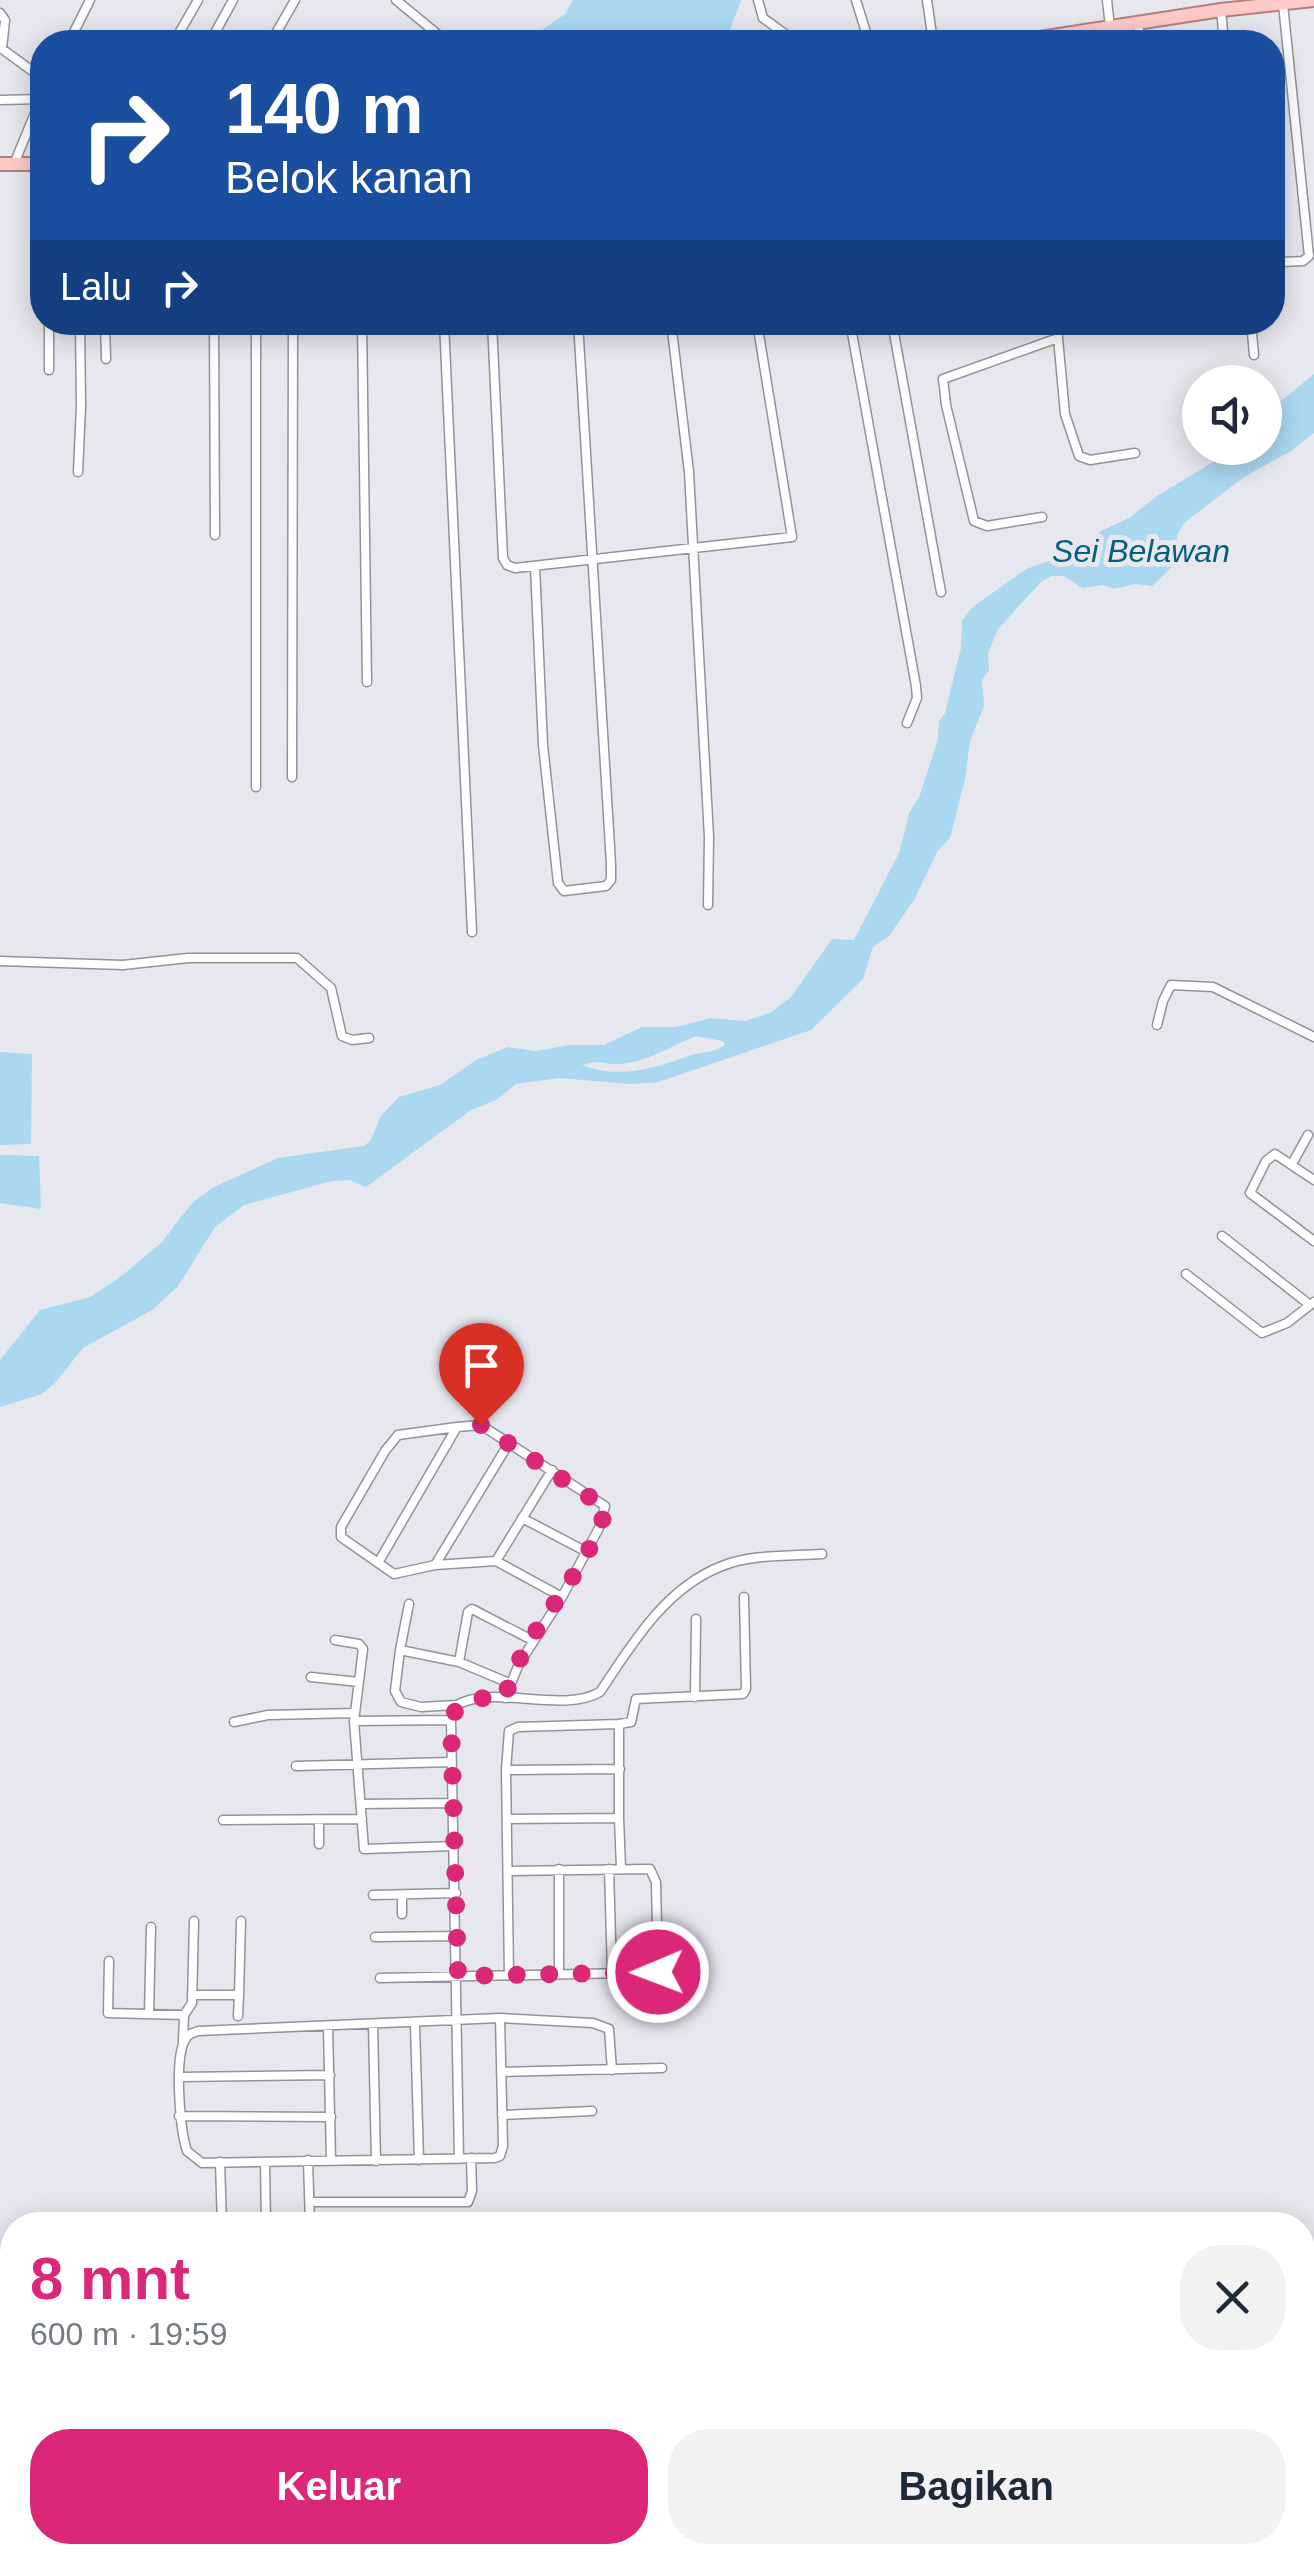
<!DOCTYPE html>
<html lang="id">
<meta charset="utf-8">
<style>
body{margin:0;font-family:Helvetica,sans-serif;background:#f2f2f3;color:#1f2937;height:100vh;display:flex;flex-direction:column;font-size:38px;white-space:nowrap}
*{box-sizing:border-box;margin:0}
p{font-size:32px;color:#747a83}
.icon{flex:none;width:55px;height:55px;fill:none;stroke:currentColor;stroke-width:2;stroke-linecap:round;stroke-linejoin:round}
.map{position:relative;flex:1;overflow:hidden}
.drawer{position:absolute;left:0px;top:2212px;width:1315px;height:352px;display:flex;flex-direction:column;background:#fff;border-radius:40px 40px 0 0;box-shadow:0 5px 25px #0003}
.drawer>*{flex:none}
.banner{position:absolute;left:30px;top:30px;width:1255px;height:305px;border-radius:40px;box-shadow:0 5px 25px #0003;background:#1a4fa0;color:#fff;overflow:hidden}
.tools{position:absolute;left:1182px;top:365px;display:grid;gap:20px}
.tools a{display:grid;place-items:center;width:100px;height:100px;border-radius:50%;background:#fff;box-shadow:0 5px 25px #0003;font-size:50px}
.pin{position:absolute;display:grid;place-items:center;width:85px;height:85px;color:#fff;margin:-102px -42px;border-radius:50% 50% 50% 0;rotate:-45deg;box-shadow:0 0 10px #0007}
.pin .icon{rotate:45deg}
.me{position:absolute;width:110px;margin:-55px;rotate:269deg;stroke-linejoin:round;filter:drop-shadow(0 0 8px #0008)}
.turn{display:flex;align-items:center;gap:35px;height:210px;padding:0 30px;font-size:45px}
.turn .icon{width:130px;height:130px;stroke-width:2.5}
.turn b{display:block;font-size:70px;line-height:85px}
.then{display:flex;align-items:center;height:95px;padding:0 30px;background:#0003;gap:20px;font-size:38px}
.round{display:grid;place-items:center;flex:none;width:105px;height:105px;border-radius:40px;background:#f2f2f3}
.headline{display:flex;align-items:center;justify-content:space-between;height:170px;padding:0 30px}
h1{font-size:60px;font-weight:700;line-height:75px;color:#db2777}
.button{display:flex;gap:20px;margin-top:auto;padding:20px 30px}
.button a{flex:1;height:115px;border-radius:40px;background:#db2777;color:#fff;font-size:40px;font-weight:700;line-height:115px;text-align:center}
.button a+a{background:#f2f2f3;color:#1f2937}
.map>svg:first-child{display:block}
</style>
<div class="map">
<svg width="1314" height="2563" viewBox="0 0 1314 2563">
<rect width="100%" height="100%" fill="#e7e7ee"/>
<path fill="#aad8f1" fill-rule="evenodd" d="M 573,0 L 740,0 L 741,1 L 725,42 L 536,42 L 536,34 L 565,14 Z
M 1314,374 L 1314,433 L 1291,451 L 1244,477 L 1184,523 L 1177,535 L 1178,561 L 1152,586 L 1135,584 L 1114,589 L 1103,585 L 1082,588 L 1064,576 L 1051,576 L 1040,583 L 998,629 L 988,653 L 989,670 L 982,680 L 984,706 L 970,741 L 965,779 L 950,838 L 937,852 L 914,900 L 889,936 L 873,947 L 863,979 L 811,1030 L 658,1082 L 631,1084 L 559,1078 L 516,1084 L 496,1100 L 471,1110 L 366,1187 L 349,1180 L 332,1181 L 244,1205 L 215,1227 L 178,1286 L 152,1310 L 83,1348 L 55,1383 L 42,1394 L 0,1407 L 0,1360 L 40,1310 L 90,1297 L 119,1278 L 161,1243 L 193,1202 L 214,1187 L 278,1158 L 364,1146 L 371,1140 L 381,1116 L 399,1097 L 440,1085 L 476,1060 L 508,1047 L 535,1051 L 570,1045 L 604,1045 L 642,1027 L 676,1027 L 711,1018 L 745,1021 L 770,1013 L 791,997 L 832,939 L 854,940 L 899,853 L 910,811 L 919,798 L 938,739 L 939,721 L 945,713 L 961,648 L 962,620 L 973,607 L 1026,569 L 1083,549 L 1101,531 L 1129,518 L 1157,496 L 1236,448 L 1265,448 L 1265,414 ZM 696,1036 L 723,1041 L 725,1045 C 713,1054 701,1051 688,1056 C 655,1069 616,1079 582,1065 C 600,1059 604,1065 620,1064 C 647,1062 671,1046 696,1036 Z
M 0,1052 L 32,1054 L 31,1144 L 0,1145 Z
M 0,1155 L 39,1156 L 41,1209 L 0,1203 Z"/>
<g fill="none" stroke-linecap="round" stroke-linejoin="round">
<g stroke="#929298" stroke-width="11">
<path id="street" d="M 396,0 L 447,42
M 758,0 L 763,18 L 796,42
M 856,0 L 869,42
M 927,0 L 933,42
M 1107,0 L 1110,27
M 1221,10 L 1224,42
M 0,13 L 5,20 L 2,49 L 42,78
M 1138,23 L 1140,42
M 69,42 L 90,0
M 174,42 L 198,0
M 210,42 L 233,0
M 271,42 L 295,0
M 0,100 L 41,99
M 14,164 L 42,96
M 42,195 L 42,219
M 1282,262 L 1303,261 L 1309,256 L 1283,4
M 49,322 L 49,370
M 105,322 L 106,359
M 214,322 L 215,535
M 362,322 L 367,682
M 444,322 L 472,932
M 492,322 L 503,558 L 507,565 L 515,568 L 792,537 L 757,322
M 671,322 L 689,472 L 709,837 L 708,905
M 850,322 L 916,686 L 917,698 L 907,723
M 892,322 L 941,592
M 1177,322 L 1178,326
M 1251,322 L 1254,355
M 1058,338 L 1065,414 L 1079,456 L 1090,460 L 1135,453
M 78,472 L 81,406 L 80,322
M 1042,517 L 987,526 L 974,521 L 946,405 L 943,379 L 1058,338 L 1056,322
M 535,566 L 543,745 L 558,883 L 564,891 L 606,886 L 611,880 L 611,864 L 578,322
M 292,777 L 293,322
M 256,787 L 256,322
M 0,961 L 123,965 L 188,958 L 297,958 L 331,988 L 342,1036 L 352,1040 L 369,1038
M 1157,1025 L 1163,1001 L 1171,985 L 1213,987 L 1314,1037
M 1292,1164 L 1308,1135
M 1314,1180 L 1275,1154 L 1266,1161 L 1250,1193 L 1314,1241
M 1222,1236 L 1310,1305
M 1186,1274 L 1262,1333 L 1287,1323 L 1314,1302
M 457,1427 L 398,1435 L 385,1451 L 341,1527 L 341,1537 L 394,1574 L 435,1565 L 496,1561 L 562,1597
M 522,1518 L 585,1551
M 496,1561 L 552,1470
M 378,1563 L 457,1427 L 481,1425 L 605,1506 L 599,1528 L 562,1597 L 519,1664 L 505,1698
M 435,1565 L 509,1443
M 335,1640 L 359,1644 L 363,1649 L 354,1721 L 364,1849 L 455,1846
M 400,1650 L 409,1604
M 459,1662 L 468,1612 L 472,1609 L 532,1640
M 311,1677 L 359,1682
M 695,1697 L 696,1619
M 457,1705 L 421,1707 L 401,1702 L 395,1691 L 400,1650 L 459,1662 L 509,1683
M 354,1721 L 451,1720
M 234,1722 L 268,1715 L 355,1713
M 619,1724 L 631,1722 L 636,1699 L 743,1694 L 746,1689 L 744,1597
M 296,1766 L 451,1762
M 506,1770 L 620,1769
M 361,1804 L 454,1803
M 507,1819 L 619,1818 L 621,1868
M 223,1820 L 362,1819
M 319,1821 L 319,1844
M 609,1869 L 612,1973
M 509,1871 L 650,1869 L 656,1882 L 658,1972
M 373,1895 L 456,1893
M 402,1895 L 402,1914
M 375,1937 L 457,1936
M 109,1961 L 108,2013 L 184,2015 L 183,2042
M 559,1973 L 559,1869
M 509,1975 L 506,1770 L 509,1731 L 518,1727 L 619,1724 L 619,1818
M 380,1978 L 674,1972
M 192,1995 L 239,1995 L 238,2016
M 239,1995 L 241,1921
M 149,2014 L 151,1927
M 184,2015 L 192,2003 L 194,1921
M 500,2018 L 503,2146 L 500,2156 L 495,2158 L 202,2163 L 187,2151 C 180,2130 174,2059 185,2040 C 189,2033 191,2034 198,2031 L 500,2018 L 593,2023 L 609,2029 L 612,2070
M 373,2025 L 376,2161
M 415,2025 L 419,2160
M 328,2027 L 331,2159
M 501,2072 L 662,2068
M 180,2077 L 330,2075
M 502,2115 L 592,2111
M 179,2116 L 331,2117
M 459,2159 L 451,1720 L 457,1705 C 493,1684 562,1714 600,1692 C 632,1644 665,1588 722,1566 C 752,1554 791,1556 822,1554
M 308,2160 L 310,2225
M 220,2162 L 222,2225
M 265,2163 L 266,2225
M 310,2202 L 468,2202 L 472,2191 L 471,2158
M 0,2308 L 12,2311
M 0,2352 L 12,2356
M 0,2395 L 12,2399
M 0,2534 L 12,2532
M 73,2552 L 74,2563
M 118,2552 L 118,2563
M 159,2552 L 159,2563
M 199,2552 L 200,2563
M 240,2552 L 241,2563
M 281,2552 L 281,2563
M 326,2552 L 326,2563"/>
</g>
<g stroke="#b67e7e" stroke-width="16">
<path id="primary" d="M 1014,42 L 1221,10 L 1314,0
M 0,164 L 42,164"/>
</g>
<use href="#street" stroke="#fff" stroke-width="8"/>
<use href="#primary" stroke="#fdcac8" stroke-width="12"/>
</g>
<g fill="none" stroke-linecap="round" stroke-linejoin="round">
<path stroke="#db2777" stroke-width="18" stroke-dasharray="0 32.4" d="M 481,1425 L 606,1508 C 587,1578 522,1629 505,1698 C 480,1699 461,1693 451,1720 L 458,1976 L 658,1972"/>
</g>
<g text-anchor="middle" stroke-width="10" stroke-linejoin="round" paint-order="stroke">
<g font-size="32" font-style="italic" fill="#065d7e" stroke="#e7e7ee">
<text x="1141" y="562">Sei Belawan</text>
</g>
</g>
</svg>
<div class="tools">
<a><svg class="icon" aria-label="sound" viewBox="0 0 24 24"><path d="M4 9h4l5-4v14l-5-4H4zM17 9q2 3 0 6"/></svg></a>
</div>
<div class="pin" style="left:481px;top:1425px;background:#d93025"><svg class="icon" aria-label="arrive" viewBox="0 0 24 24"><path d="M6 21V4h12l-3 4 3 4H6"/></svg></div>
<svg class="me" style="left:658px;top:1972px" viewBox="-20 -20 40 40"><circle r="17" fill="#db2777" stroke="#fff" stroke-width="3"/><path d="M0-11L8 9 0 5-8 9z" fill="#fff"/></svg>
<div class="banner">
<div class="turn"><svg class="icon" aria-label="right" viewBox="0 0 24 24"><path d="M7 20v-9h11M14 6l5 5-5 5"/></svg><div><b>140 m</b>Belok kanan</div></div>
<div class="then">Lalu<svg class="icon" aria-label="right" viewBox="0 0 24 24"><path d="M7 20v-9h11M14 6l5 5-5 5"/></svg></div>
</div>
<section class="drawer">
<div class="headline"><div><h1>8 mnt</h1><p>600 m · 19:59</p></div><a class="round"><svg class="icon" aria-label="close" viewBox="0 0 24 24"><path d="M6 6l12 12M18 6L6 18"/></svg></a></div>
<div class="button"><a>Keluar</a><a>Bagikan</a></div>
</section>
</div>
